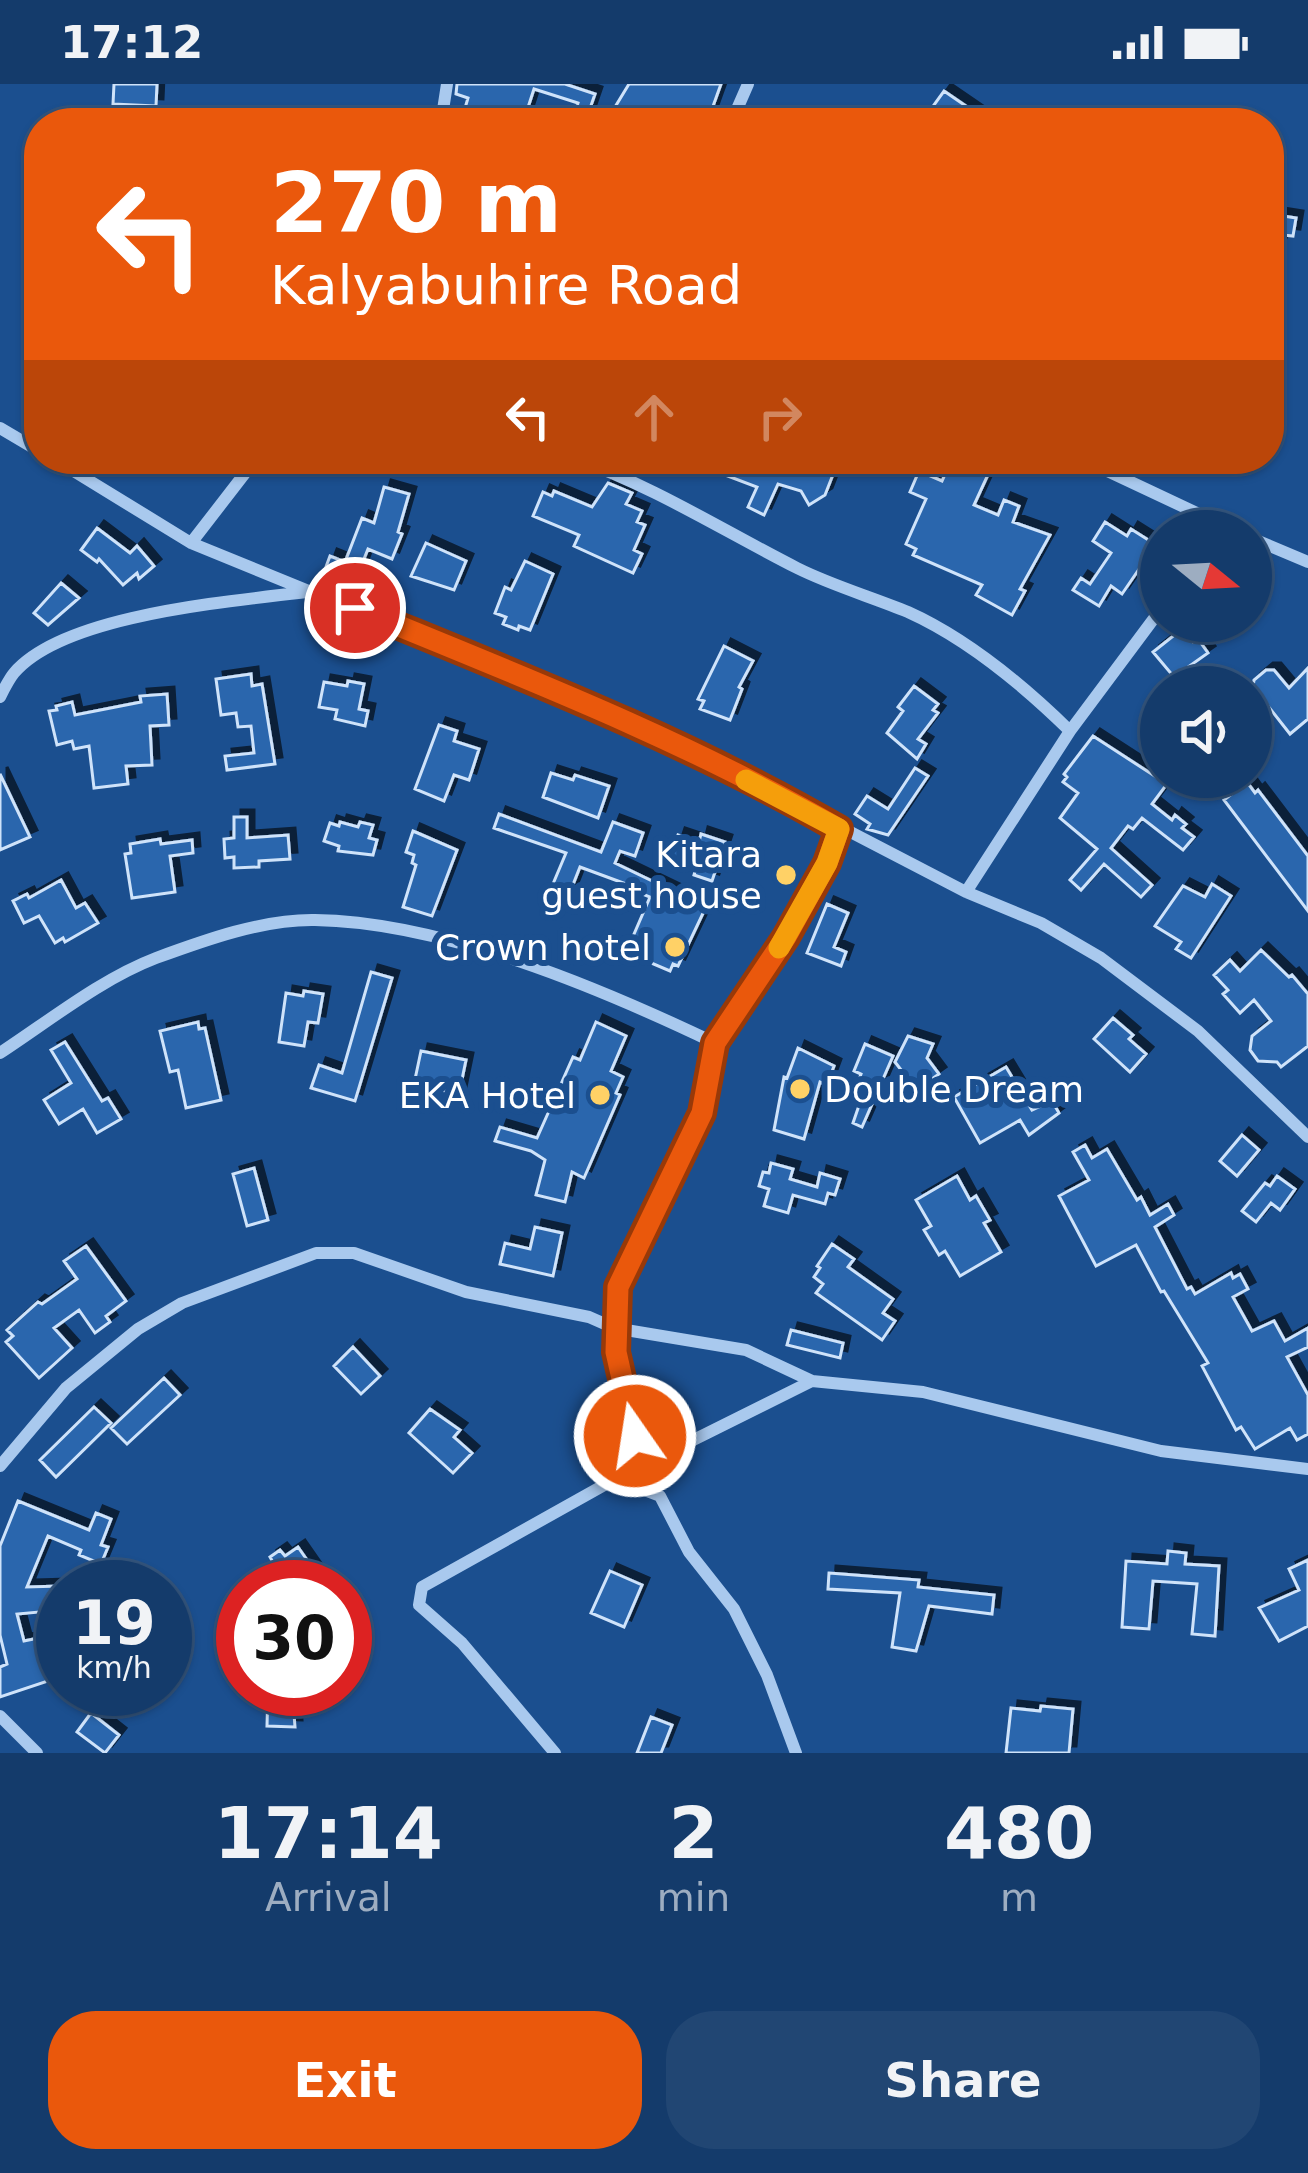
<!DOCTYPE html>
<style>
body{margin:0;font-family:"DejaVu Sans",sans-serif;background:#214673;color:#f1f3f6;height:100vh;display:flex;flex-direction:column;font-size:45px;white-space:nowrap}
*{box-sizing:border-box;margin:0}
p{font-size:39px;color:#9dadc1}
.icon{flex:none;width:66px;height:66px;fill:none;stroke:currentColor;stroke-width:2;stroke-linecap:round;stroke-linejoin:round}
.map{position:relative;height:1669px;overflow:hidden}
.drawer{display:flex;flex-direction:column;background:#143b6b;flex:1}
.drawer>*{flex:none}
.guide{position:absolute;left:24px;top:24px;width:1260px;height:366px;border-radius:48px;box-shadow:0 3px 9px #0004,0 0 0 3px #33557e;background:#ea580c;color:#fff;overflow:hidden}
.needle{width:78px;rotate:108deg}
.controls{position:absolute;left:1140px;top:426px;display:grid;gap:24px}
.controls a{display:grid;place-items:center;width:132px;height:132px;border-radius:50%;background:#143b6b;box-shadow:0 3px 9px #0004,0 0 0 3px #33557e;font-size:60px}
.speed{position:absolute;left:36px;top:1476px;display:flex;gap:24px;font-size:60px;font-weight:700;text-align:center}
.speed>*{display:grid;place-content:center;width:156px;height:156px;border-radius:50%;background:#143b6b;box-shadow:0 3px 9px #0004,0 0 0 3px #33557e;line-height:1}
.speed small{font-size:30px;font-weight:400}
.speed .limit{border:18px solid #d22;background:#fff;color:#111}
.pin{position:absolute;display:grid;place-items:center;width:102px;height:102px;color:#fff;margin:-51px;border:6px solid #fff;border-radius:50%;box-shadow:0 3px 12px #0007}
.me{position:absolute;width:132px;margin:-66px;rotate:347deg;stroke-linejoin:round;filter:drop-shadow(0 0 9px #0008)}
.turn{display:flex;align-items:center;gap:42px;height:252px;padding:0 48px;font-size:54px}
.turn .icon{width:156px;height:156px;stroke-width:2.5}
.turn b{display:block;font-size:84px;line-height:102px}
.lanes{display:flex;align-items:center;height:114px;padding:0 48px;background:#0003;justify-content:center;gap:60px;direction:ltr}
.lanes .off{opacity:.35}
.eta{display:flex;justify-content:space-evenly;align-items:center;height:204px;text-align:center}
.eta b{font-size:72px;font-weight:700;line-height:84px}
.primary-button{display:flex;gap:24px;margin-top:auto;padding:24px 48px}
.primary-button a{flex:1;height:138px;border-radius:48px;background:#ea580c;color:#fff;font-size:48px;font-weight:700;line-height:138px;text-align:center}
.primary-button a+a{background:#214673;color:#f1f3f6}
.status{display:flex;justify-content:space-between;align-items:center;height:84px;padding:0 60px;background:#143b6b;direction:ltr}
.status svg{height:33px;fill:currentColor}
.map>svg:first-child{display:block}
</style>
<div class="status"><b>17:12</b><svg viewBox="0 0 49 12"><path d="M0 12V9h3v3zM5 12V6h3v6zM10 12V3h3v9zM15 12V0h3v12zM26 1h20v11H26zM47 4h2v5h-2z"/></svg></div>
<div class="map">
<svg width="1308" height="1669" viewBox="0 0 1308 1669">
<defs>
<filter id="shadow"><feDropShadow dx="7" dy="-7" stdDeviation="0" flood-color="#0009"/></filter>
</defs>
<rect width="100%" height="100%" fill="#1b4f8f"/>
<path fill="#2a66ad" stroke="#cfe3fa" stroke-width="3" filter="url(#shadow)" d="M 114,0 L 157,0 L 156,22 L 113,20 Z
M 457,0 L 565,0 L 595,10 L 585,39 L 572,39 L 578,19 L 534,5 L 523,39 L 490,39 L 463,31 L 468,14 L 456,10 Z
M 629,0 L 721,0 L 707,39 L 632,39 L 612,28 Z
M 944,7 L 976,29 L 969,39 L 952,39 L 931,25 Z
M 1277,131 L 1296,134 L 1293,152 L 1283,151 L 1270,184 L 1269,134 Z
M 716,375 L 839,375 L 825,411 L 809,421 L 801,407 L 778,400 L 764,431 L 748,423 L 757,403 L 712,386 Z
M 952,375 L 976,375 L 992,382 L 974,421 L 998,431 L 1004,416 L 1019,422 L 1013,438 L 1050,451 L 1020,505 L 1025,507 L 1012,531 L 976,511 L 982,501 L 913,471 L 916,465 L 906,460 L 926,415 L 910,408 L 919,387 L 942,397 Z
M 608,399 L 632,409 L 626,420 L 642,427 L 637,438 L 645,441 L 634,466 L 642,470 L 633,489 L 574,462 L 579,451 L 533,432 L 543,408 L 552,412 L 554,407 L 592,423 Z
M 384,403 L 409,410 L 398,448 L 402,450 L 392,475 L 368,465 L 350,510 L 320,499 L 330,472 L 345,478 L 362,434 L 374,439 Z
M 1105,438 L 1127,452 L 1131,445 L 1161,464 L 1149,482 L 1144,478 L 1122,510 L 1111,502 L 1099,522 L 1073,506 L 1081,494 L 1090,500 L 1111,469 L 1093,457 Z
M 97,444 L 130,469 L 137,462 L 154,482 L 139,495 L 137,489 L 123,501 L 99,475 L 97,478 L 81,466 Z
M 426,459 L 466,477 L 454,506 L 411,492 Z
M 525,477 L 553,490 L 530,546 L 519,542 L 518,546 L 503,540 L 506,533 L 495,529 L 505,503 L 511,506 Z
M 61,499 L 79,514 L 48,541 L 34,529 Z
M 1182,545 L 1193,558 L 1198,555 L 1208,569 L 1174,593 L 1153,568 Z
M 724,562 L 753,577 L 739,603 L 742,605 L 730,636 L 700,625 L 704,617 L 698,615 Z
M 1308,584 L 1308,635 L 1290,650 L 1253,603 L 1254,596 L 1266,586 L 1274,586 L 1289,604 Z
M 251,590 L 252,602 L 262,600 L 275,680 L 227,686 L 225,672 L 254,669 L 251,642 L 238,643 L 236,629 L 221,631 L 216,595 Z
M 348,597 L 364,600 L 359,625 L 368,627 L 365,642 L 335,635 L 337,626 L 319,623 L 324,598 L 347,602 Z
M 914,602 L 938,620 L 933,626 L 938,629 L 918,655 L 926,660 L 917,675 L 887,649 L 903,627 L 898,623 Z
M 167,610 L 169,641 L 150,642 L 152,681 L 126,682 L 128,700 L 94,704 L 89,662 L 74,665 L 72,657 L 57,661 L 49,627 L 57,626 L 56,622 L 72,618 L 75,631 L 141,618 L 140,612 Z
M 439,641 L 457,647 L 454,657 L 479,665 L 469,696 L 454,691 L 444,717 L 415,705 Z
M 1093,652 L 1167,700 L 1152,720 L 1172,736 L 1175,731 L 1186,740 L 1182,744 L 1194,753 L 1183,766 L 1142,734 L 1133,745 L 1128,742 L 1111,764 L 1152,801 L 1141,813 L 1104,780 L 1081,806 L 1070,796 L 1097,765 L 1060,734 L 1078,709 L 1063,698 L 1067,693 L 1064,690 Z
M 915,684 L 928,692 L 888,751 L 867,745 L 870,740 L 855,730 L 867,712 L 888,725 Z
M 551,689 L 573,696 L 575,691 L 609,702 L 598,734 L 543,713 Z
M 0,690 L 30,753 L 0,766 Z
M 1247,698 L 1255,709 L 1258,706 L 1308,772 L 1308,827 L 1224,716 Z
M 499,730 L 601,768 L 613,738 L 643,749 L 635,772 L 620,767 L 615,779 L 706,823 L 678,882 L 673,880 L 670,887 L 630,870 L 632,866 L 628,864 L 650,813 L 625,803 L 626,800 L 580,783 L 563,826 L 545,819 L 566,769 L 494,744 Z
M 234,733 L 247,733 L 247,754 L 288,751 L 290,775 L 259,777 L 259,783 L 234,784 L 234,773 L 225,774 L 224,755 L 234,754 Z
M 340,738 L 358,743 L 360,738 L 373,741 L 369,754 L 377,756 L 373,771 L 338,767 L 339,762 L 324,757 L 330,739 L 339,742 Z
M 413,747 L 457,766 L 432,832 L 403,823 L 416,781 L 412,779 L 414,771 L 406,768 Z
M 701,750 L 725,758 L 712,797 L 694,791 L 696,784 L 670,775 L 678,751 L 699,758 Z
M 160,755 L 161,760 L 192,756 L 193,769 L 170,772 L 175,808 L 132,814 L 125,770 L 131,769 L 130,760 Z
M 61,796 L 76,824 L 85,819 L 98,839 L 65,858 L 63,854 L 55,859 L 39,832 L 24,839 L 13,817 L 27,810 L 29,814 Z
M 1212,800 L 1231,812 L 1191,874 L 1176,865 L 1181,858 L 1155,842 L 1183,802 L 1205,813 Z
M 827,820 L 848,829 L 834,863 L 846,868 L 841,882 L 807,869 Z
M 1261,866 L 1289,893 L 1292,891 L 1308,910 L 1308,962 L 1281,983 L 1277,978 L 1258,977 L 1250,966 L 1252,952 L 1271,937 L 1254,916 L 1240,929 L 1223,910 L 1228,906 L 1214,891 L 1230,876 L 1240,887 Z
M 371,888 L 392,894 L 355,1017 L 311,1004 L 319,981 L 342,989 Z
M 304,907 L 323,910 L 318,939 L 308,938 L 304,962 L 279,958 L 286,909 L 303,912 Z
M 1113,934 L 1133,951 L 1129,955 L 1146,970 L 1130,988 L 1094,955 Z
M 198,938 L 199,945 L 205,944 L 221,1016 L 186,1024 L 178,986 L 170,988 L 160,947 Z
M 596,938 L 626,952 L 611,987 L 623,993 L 616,1009 L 620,1011 L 584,1094 L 572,1088 L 565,1118 L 536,1111 L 545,1076 L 531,1067 L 495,1057 L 500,1043 L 537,1054 L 573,973 L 580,976 Z
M 908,952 L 933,960 L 927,974 L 939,990 L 929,997 L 940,1011 L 927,1020 L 895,978 Z
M 65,958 L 102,1017 L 108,1014 L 121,1035 L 97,1049 L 83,1025 L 59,1040 L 44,1016 L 71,999 L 51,966 Z
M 865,960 L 893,972 L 862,1043 L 853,1039 L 865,1004 L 857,1001 L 861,990 L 854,987 Z
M 798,964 L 834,982 L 827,1001 L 820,998 L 804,1055 L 774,1046 L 784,993 L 787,994 Z
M 421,967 L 466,976 L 459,1010 L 414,1000 Z
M 1006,983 L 1032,1026 L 1052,1017 L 1059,1029 L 1029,1051 L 1020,1036 L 980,1059 L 954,1013 Z
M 1242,1051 L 1259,1066 L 1237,1092 L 1220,1077 Z
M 1085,1061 L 1092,1074 L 1107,1065 L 1137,1116 L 1141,1113 L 1150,1131 L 1168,1120 L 1174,1131 L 1155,1143 L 1187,1205 L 1191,1203 L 1195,1210 L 1231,1189 L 1233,1194 L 1240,1190 L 1248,1205 L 1233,1213 L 1252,1247 L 1274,1237 L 1285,1257 L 1308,1244 L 1308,1263 L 1287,1273 L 1308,1311 L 1308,1350 L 1297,1356 L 1290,1344 L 1255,1365 L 1241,1343 L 1236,1346 L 1202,1282 L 1208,1279 L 1164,1207 L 1161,1208 L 1136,1161 L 1096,1182 L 1059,1112 L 1089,1096 L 1073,1068 Z
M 771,1079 L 793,1085 L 790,1095 L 817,1103 L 820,1089 L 840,1095 L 835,1111 L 828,1109 L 825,1120 L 793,1111 L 788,1129 L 764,1122 L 769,1105 L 759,1102 L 763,1088 L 769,1089 Z
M 254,1084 L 268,1136 L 247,1142 L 233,1090 Z
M 957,1092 L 970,1116 L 976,1112 L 990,1136 L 984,1139 L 1001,1168 L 960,1192 L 945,1167 L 939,1171 L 924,1146 L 931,1142 L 916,1116 Z
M 1277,1092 L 1295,1105 L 1280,1126 L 1271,1119 L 1256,1138 L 1242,1127 L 1265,1099 L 1270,1102 Z
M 535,1143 L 562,1149 L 553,1192 L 500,1180 L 505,1159 L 530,1165 Z
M 832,1160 L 854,1175 L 848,1183 L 893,1215 L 883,1229 L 895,1237 L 882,1256 L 816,1209 L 823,1200 L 814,1193 L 820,1184 L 817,1182 Z
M 86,1162 L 126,1217 L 106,1232 L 110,1238 L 95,1249 L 79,1226 L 54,1244 L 72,1264 L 39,1294 L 6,1258 L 13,1252 L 7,1246 L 38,1218 L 42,1220 L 77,1195 L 64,1177 Z
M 791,1246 L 843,1259 L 840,1274 L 787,1261 Z
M 353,1263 L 380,1292 L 361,1310 L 334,1282 Z
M 164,1294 L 180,1311 L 127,1360 L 111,1344 Z
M 94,1323 L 111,1339 L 56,1393 L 40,1376 Z
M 430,1325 L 460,1346 L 454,1353 L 472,1369 L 453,1389 L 409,1349 Z
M 18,1417 L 89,1446 L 96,1429 L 111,1435 L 101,1461 L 108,1463 L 101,1480 L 79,1471 L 81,1466 L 48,1452 L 27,1503 L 61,1502 L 62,1526 L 17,1530 L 24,1557 L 58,1550 L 63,1592 L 0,1613 L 0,1583 L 7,1580 L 0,1551 L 0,1462 Z
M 298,1463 L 316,1489 L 297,1503 L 269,1503 L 260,1490 L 274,1480 L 270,1473 L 280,1466 L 285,1472 Z
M 1168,1467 L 1186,1469 L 1185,1480 L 1219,1482 L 1215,1552 L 1192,1550 L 1197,1500 L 1153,1497 L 1149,1545 L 1122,1543 L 1126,1477 L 1167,1480 Z
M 1308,1476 L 1308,1542 L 1279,1557 L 1259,1524 L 1299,1506 L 1289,1485 Z
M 610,1487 L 642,1501 L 624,1543 L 591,1529 Z
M 829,1489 L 919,1496 L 918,1503 L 994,1511 L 992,1530 L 929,1522 L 916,1567 L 892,1563 L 900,1509 L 828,1505 Z
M 268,1605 L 292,1605 L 295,1643 L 267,1642 Z
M 1041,1622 L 1073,1625 L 1069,1669 L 1006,1669 L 1011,1624 L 1040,1627 Z
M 91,1629 L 119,1651 L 105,1669 L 77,1648 Z
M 651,1633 L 672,1641 L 661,1669 L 637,1669 Z"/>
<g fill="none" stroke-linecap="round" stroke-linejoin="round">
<path stroke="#a9c9ee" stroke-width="12" d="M 441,39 L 447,0
M 731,39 L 748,0
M 0,344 L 39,367
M 54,375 L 191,459 L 593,623 L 785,714 L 966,808 L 1041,839 L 1101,874 L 1198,947 L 1308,1053
M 576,375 C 653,402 724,447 797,484 C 833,502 872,513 908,528 C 968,555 1023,601 1070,647
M 1082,375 L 1235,447
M 1251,454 L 1308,478
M 191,459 L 256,375
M 0,613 C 4,605 9,595 14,589 C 65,529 238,517 314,507
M 966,808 L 1070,647 L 1161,525
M 0,969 C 49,937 101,895 156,874 C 205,856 263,835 315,836 C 444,838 600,904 715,959
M 0,1382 L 66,1304 L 138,1245 L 182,1219 L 316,1169 L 354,1169 L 466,1208 L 589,1233 L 614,1244 L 746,1266 L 812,1297 L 923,1308 L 1161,1367 L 1308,1385
M 0,1632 L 37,1669
M 555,1669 L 462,1559 L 419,1521 L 422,1503 L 615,1395 L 812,1297
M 796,1669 L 767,1591 L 734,1525 L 689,1468 L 660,1412 L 615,1395 L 635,1352 L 614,1244 L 618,1203 L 628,1179 L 702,1029 L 715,959 L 786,853 L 827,779 L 839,745"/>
</g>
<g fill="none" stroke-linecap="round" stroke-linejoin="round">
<g stroke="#983908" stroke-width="30">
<path id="route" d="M 355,524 C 518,591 686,656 839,745 L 827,779 L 786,853 L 715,959 L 702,1029 L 618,1203 L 616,1268 L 635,1352"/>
</g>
<use href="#route" stroke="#ea580c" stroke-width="21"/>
<path stroke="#f59e0b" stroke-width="21" d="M 746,696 L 839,745 L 827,779 L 779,864"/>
</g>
<g fill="#ffd166" stroke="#1b4f8f" stroke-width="4.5">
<circle cx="786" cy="791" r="12"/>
<circle cx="675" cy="863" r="12"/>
<circle cx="800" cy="1005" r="12"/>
<circle cx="600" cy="1011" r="12"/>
</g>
<g text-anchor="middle" stroke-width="12" stroke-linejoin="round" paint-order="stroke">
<g font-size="36" fill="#fff" stroke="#1b4f8f" text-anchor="end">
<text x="762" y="783">Kitara<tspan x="762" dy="41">guest house</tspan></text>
<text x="651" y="876">Crown hotel</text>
<text x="824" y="1018" text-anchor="start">Double Dream</text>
<text x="576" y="1024">EKA Hotel</text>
</g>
</g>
</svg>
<div class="controls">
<a><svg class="needle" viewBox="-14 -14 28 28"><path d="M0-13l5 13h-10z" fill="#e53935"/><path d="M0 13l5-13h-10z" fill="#9dadc1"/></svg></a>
<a><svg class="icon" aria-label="sound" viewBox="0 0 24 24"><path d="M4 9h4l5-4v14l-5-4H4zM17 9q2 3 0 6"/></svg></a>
</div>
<div class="speed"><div>19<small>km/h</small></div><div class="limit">30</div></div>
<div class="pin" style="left:355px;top:524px;background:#d93025"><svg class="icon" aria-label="arrive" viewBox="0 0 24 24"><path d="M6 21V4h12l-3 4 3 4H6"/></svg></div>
<svg class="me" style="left:635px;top:1352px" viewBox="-20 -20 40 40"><circle r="17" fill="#ea580c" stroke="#fff" stroke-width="3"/><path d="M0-11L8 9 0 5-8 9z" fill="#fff"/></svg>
<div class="guide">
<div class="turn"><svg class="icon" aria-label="left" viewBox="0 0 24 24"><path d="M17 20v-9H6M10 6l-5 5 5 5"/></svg><div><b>270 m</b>Kalyabuhire Road</div></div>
<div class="lanes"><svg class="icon" aria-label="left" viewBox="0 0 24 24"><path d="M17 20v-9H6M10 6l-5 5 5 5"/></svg><svg class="icon off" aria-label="ahead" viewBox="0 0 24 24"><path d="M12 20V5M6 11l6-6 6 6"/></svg><svg class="icon off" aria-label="right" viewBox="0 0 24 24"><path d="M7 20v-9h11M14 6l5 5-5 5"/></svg></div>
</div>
</div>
<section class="drawer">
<div class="eta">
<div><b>17:14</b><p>Arrival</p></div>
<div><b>2</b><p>min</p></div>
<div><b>480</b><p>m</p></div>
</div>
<div class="primary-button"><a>Exit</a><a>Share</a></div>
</section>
